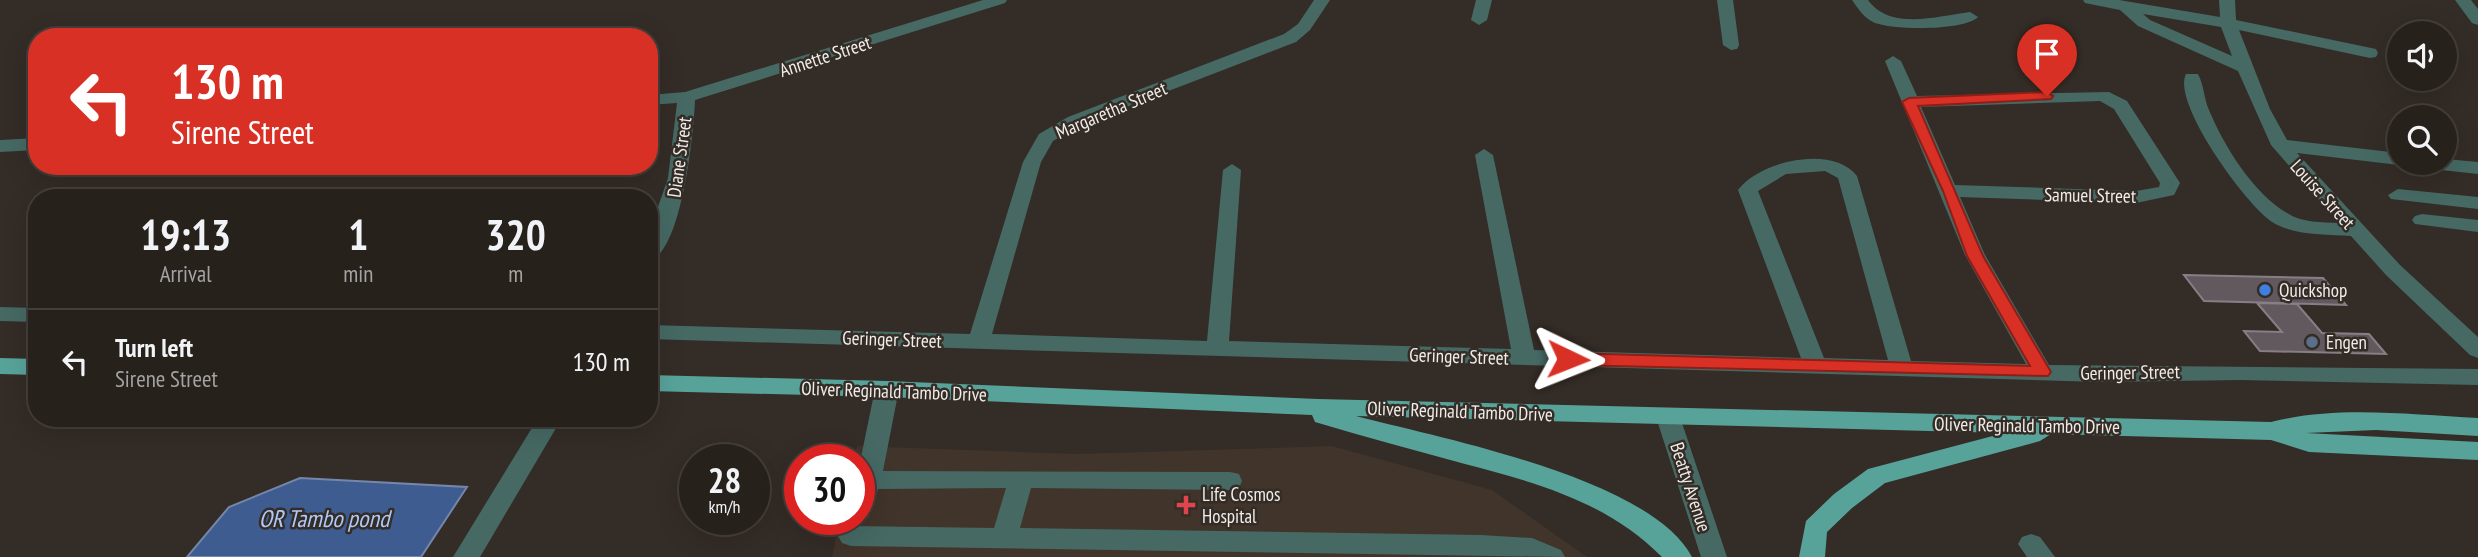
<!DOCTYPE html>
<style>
body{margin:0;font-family:"PT Sans Narrow",sans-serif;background:#332e29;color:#f1f3f6;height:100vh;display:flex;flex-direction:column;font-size:26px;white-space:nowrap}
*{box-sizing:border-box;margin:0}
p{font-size:23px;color:#a4a3a3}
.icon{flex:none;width:38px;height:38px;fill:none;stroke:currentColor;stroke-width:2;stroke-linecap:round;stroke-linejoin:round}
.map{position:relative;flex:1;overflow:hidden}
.details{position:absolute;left:28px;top:189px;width:630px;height:238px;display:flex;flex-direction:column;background:#27211c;border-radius:28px;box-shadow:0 7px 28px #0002,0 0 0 2px #433e3b}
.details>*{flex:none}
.hud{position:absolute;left:28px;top:28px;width:630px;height:147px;border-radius:28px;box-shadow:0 7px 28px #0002,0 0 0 2px #433e3b;background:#d93025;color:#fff;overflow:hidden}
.fabs{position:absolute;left:2387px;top:21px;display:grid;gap:14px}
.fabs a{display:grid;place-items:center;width:70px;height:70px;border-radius:50%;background:#27211c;box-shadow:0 7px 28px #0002,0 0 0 2px #433e3b;font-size:35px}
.speed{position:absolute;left:679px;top:444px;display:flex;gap:14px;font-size:35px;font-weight:700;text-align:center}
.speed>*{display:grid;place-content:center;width:91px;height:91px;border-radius:50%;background:#27211c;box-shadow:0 7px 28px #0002,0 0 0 2px #433e3b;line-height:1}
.speed small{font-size:18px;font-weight:400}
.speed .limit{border:10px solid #d22;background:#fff;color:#111}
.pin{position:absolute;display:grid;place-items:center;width:60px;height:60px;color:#fff;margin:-72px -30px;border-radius:50% 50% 50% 0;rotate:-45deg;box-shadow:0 0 7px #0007}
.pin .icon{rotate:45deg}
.me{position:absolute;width:77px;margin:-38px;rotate:92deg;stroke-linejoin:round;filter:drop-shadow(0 0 5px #0008)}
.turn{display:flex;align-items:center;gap:24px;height:147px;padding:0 28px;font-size:32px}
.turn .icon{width:91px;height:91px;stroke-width:2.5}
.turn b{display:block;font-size:49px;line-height:60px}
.eta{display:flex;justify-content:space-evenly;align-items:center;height:119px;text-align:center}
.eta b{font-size:42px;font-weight:600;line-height:49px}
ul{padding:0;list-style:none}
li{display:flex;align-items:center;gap:21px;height:105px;padding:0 28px;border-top:2px solid #433e3b}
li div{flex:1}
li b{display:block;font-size:26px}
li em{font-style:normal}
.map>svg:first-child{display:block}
</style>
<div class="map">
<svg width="2478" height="557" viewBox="0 0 2478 557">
<rect width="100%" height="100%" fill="#342c26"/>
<path fill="#41342a" d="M 857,446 L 1077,454 L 1332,446 L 1492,490 L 1587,557 L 832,557 L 840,520 L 859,520 L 859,460 L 853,460 Z"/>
<path fill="#3f5c90" stroke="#7487aa" stroke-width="2" d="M 300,478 L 467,487 L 421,557 L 187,557 L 229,507 Z"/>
<path fill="#62595f" stroke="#887e85" stroke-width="2" d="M 2184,275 L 2323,278 L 2346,305 L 2204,301 Z
M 2257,303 L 2297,304 L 2322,333 L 2369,334 L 2386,354 L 2260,351 L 2244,331 L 2282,332 Z"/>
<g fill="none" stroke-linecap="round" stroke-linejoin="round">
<path fill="#466964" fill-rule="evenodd" d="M 983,0 L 1007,0 L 1005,3 L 695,100 C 694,130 682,253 649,261 L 649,233 L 668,178 L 677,103 L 649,105 L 649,95 L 685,92 Z
M 1314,0 L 1330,0 L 1310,30 L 1296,42 L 1080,125 L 1053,141 L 1041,162 L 992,334 L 1207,341 L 1223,170 L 1232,164 L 1241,170 L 1229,341 L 1511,349 L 1475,155 L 1484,149 L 1493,155 L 1534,350 L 1801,358 L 1738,190 C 1759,161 1833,144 1857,176 L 1911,361 L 2026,364 L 1965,255 L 1885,61 L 1893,56 L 1901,61 L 1917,96 L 2109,92 L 2127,101 L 2180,183 L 2174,195 L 2136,203 L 1960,197 L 1985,255 L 2049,365 L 2478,369 L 2478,385 L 2241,380 L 2099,382 L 649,339 L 649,325 L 970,334 L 1023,162 L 1039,134 L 1068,117 L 1284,34 L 1298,24 ZM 2100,101 L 2114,109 L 2160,183 L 2159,187 L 2136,191 L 1955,185 L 1921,107 ZM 1825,171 L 1838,178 L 1888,360 L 1824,358 L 1758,191 L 1786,174 Z
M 1476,0 L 1492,0 L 1487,20 L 1479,25 L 1471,20 Z
M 1717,0 L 1733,0 L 1739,45 L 1737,49 L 1731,50 L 1723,45 Z
M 1852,0 L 1868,0 C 1890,31 1938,16 1970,12 L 1978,17 C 1964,31 1894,30 1875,23 C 1864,18 1859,10 1852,0 Z
M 2083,0 L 2119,0 L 2220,17 L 2219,0 L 2235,0 L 2236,20 L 2376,49 L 2378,53 L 2376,57 L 2370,58 L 2239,30 L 2270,109 L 2287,140 L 2399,153 L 2399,163 L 2406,163 L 2399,165 L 2297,153 L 2400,265 L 2478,337 L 2478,358 L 2470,355 L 2386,275 L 2351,236 C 2326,234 2295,236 2272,222 C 2247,206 2171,103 2186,74 L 2198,74 C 2204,85 2204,99 2209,110 C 2224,146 2253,193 2287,213 C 2302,223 2322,222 2339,223 L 2271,145 L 2238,71 L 2138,26 L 2120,10 L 2085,3 ZM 2143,14 L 2221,27 L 2232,56 L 2150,20 Z
M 2455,0 L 2471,0 L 2478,9 L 2478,25 L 2472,23 Z
M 37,138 L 37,150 L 0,152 L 0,140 Z
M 2445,159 L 2478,162 L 2478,174 L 2432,169 L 2423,163 L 2445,163 Z
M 2398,189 L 2478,197 L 2478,209 L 2391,199 L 2388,195 Z
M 2422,214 L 2478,220 L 2478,232 L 2415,224 L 2412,220 L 2415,216 Z
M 0,307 L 37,308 L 37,322 L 0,321 Z
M 887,381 L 895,383 L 899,389 L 883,471 L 1230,472 L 1239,474 L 1242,481 L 1239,488 L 1230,490 L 1031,488 L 1020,528 L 1481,535 L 1532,538 L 1561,550 L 1565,557 L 851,546 L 842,543 L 838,536 L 842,529 L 851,526 L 994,528 L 1006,488 L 878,489 L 868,518 L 856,520 L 859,520 L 859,467 L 875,389 L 879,383 Z
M 1668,409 L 1676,411 L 1680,417 L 1727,557 L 1701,557 L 1656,417 L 1660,411 Z
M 538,418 L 562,418 L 480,557 L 453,557 Z
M 2031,534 L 2040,537 L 2055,557 L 2027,557 L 2018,544 L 2022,537 Z"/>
<path fill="#57a39a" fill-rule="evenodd" d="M 0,358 L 37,359 L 37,375 L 0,374 Z
M 649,375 L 887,381 L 1318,399 L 2271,422 C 2338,405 2410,415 2478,418 L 2478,436 L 2376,430 L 2306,433 L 2478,442 L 2478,460 L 2309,452 L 2271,440 L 2051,434 L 2040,441 L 1885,483 L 1852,508 L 1827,532 L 1825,557 L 1799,557 L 1806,521 L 1834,494 L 1868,469 L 2004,433 L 1356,416 C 1439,438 1651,478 1692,557 L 1662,557 C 1607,502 1538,483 1465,464 C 1415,450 1365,437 1315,422 L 1312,415 L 887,397 L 649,391 Z"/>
</g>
<path fill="#d93025" stroke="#8d1f18" stroke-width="2" d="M 2047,92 L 2053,96 L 2051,99 L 1918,106 L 1983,256 L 2051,372 L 2048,376 L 1568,365 L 1560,359 L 1568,353 L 2030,366 L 1967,256 L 1943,191 L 1902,102 L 1909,98 Z"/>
<circle fill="#3f7fe0" stroke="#342c26" stroke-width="2.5" cx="2265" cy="290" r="7"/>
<circle fill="#5c6f8a" stroke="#342c26" stroke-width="2.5" cx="2312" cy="342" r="7"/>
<path fill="#e0444e" stroke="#342c26" stroke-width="2.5" d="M1182.5 494.5h7v7h7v7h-7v7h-7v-7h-7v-7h7z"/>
<g text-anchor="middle" stroke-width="5" stroke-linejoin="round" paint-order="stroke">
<g font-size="19" fill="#f1ece8" stroke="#342c26">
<text transform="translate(825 56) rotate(-18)" y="7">Annette Street</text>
<text transform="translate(1111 110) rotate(-23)" y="7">Margaretha Street</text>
<text transform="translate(679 157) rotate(-82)" y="7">Diane Street</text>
<text transform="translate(2323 194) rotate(48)" y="7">Louise Street</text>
<text transform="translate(2090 195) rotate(1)" y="7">Samuel Street</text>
<text transform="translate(892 339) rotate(2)" y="7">Geringer Street</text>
<text transform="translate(1459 356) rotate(2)" y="7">Geringer Street</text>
<text transform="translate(2130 372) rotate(-1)" y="7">Geringer Street</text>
<text transform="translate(894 391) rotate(2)" y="7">Oliver Reginald Tambo Drive</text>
<text transform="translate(1460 411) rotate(2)" y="7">Oliver Reginald Tambo Drive</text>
<text transform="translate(2027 425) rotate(1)" y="7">Oliver Reginald Tambo Drive</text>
<text transform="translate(1691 487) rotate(72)" y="7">Beatty Avenue</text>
</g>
<g font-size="19" fill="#f1ece8" stroke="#342c26" text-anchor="start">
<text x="2279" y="297">Quickshop</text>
<text x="2326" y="349">Engen</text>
<text x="1202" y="501">Life Cosmos<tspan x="1202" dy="22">Hospital</tspan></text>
</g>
<g font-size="24" font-style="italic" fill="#aec9f9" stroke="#342c26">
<text x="324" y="527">OR Tambo pond</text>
</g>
</g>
</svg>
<div class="fabs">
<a><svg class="icon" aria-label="sound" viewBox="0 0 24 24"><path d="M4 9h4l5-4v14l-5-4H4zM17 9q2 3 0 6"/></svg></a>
<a><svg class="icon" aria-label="search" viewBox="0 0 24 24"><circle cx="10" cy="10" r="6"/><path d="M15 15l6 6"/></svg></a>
</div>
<div class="speed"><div>28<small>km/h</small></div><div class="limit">30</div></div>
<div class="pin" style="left:2047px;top:96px;background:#d93025"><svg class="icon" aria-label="arrive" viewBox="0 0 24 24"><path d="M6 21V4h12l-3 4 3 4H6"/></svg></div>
<svg class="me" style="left:1568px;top:359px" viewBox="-20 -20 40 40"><path d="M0-17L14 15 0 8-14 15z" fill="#d93025" stroke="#fff" stroke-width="4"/></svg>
<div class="hud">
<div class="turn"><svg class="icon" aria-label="left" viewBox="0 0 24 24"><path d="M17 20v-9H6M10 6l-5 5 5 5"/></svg><div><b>130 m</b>Sirene Street</div></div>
</div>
<section class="details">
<div class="eta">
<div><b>19:13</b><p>Arrival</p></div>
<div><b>1</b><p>min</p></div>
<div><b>320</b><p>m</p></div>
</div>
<ul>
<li><svg class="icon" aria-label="left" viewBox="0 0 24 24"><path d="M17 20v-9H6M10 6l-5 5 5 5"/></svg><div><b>Turn left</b><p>Sirene Street</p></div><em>130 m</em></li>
</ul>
</section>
</div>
